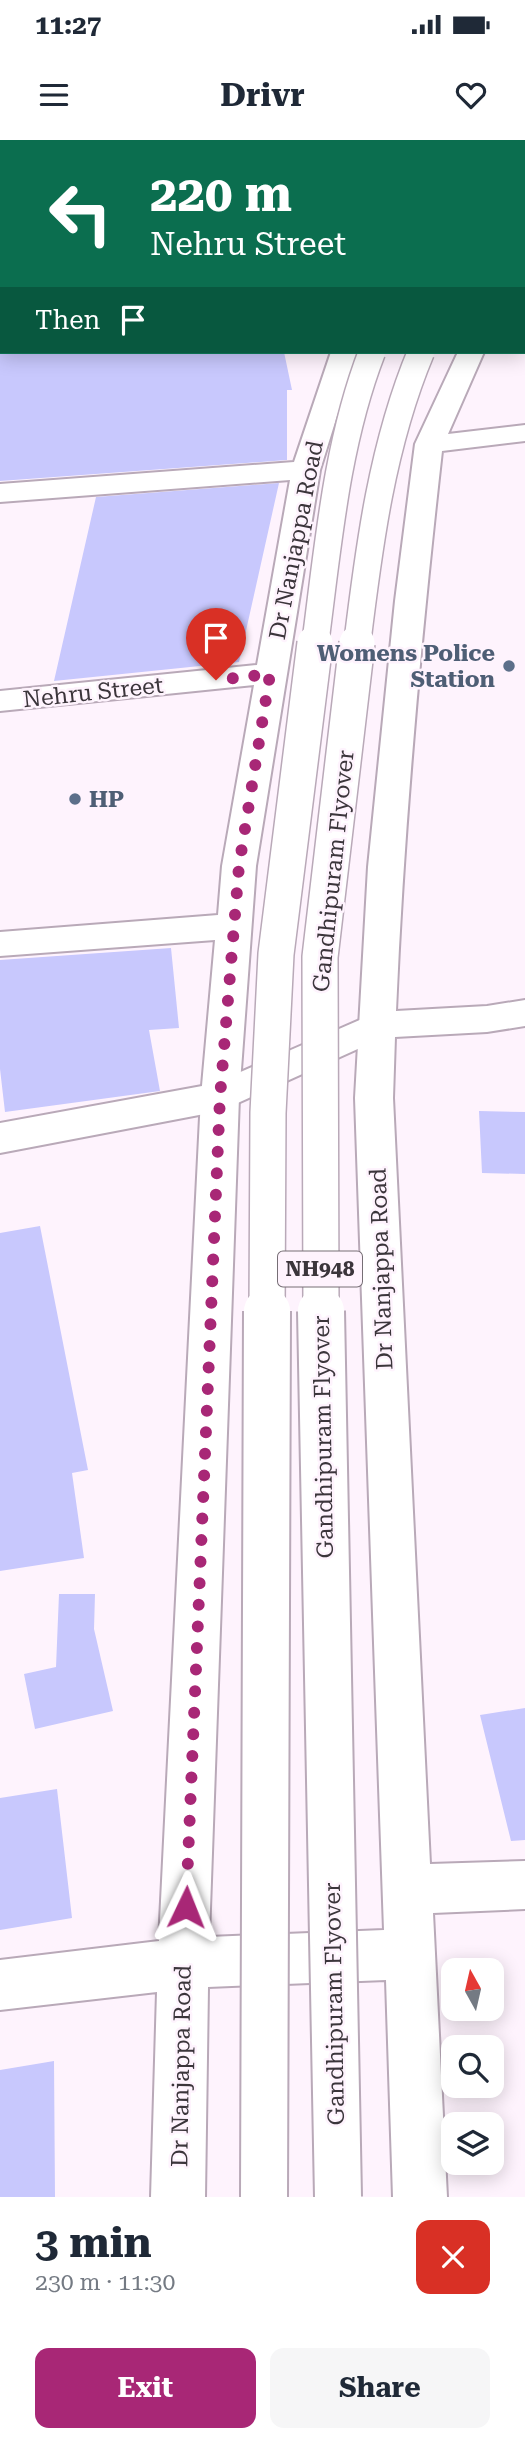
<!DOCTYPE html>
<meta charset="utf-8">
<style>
body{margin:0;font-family:"Roboto Serif",serif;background:#f6f6f7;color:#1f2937;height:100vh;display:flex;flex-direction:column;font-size:26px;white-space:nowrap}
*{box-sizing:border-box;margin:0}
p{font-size:23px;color:#747a83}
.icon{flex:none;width:38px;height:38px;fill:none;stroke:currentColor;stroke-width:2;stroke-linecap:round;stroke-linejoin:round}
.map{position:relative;height:2057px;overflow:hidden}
.drawer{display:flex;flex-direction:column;background:#fff;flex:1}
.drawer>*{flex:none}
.hud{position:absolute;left:0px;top:0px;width:525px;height:214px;box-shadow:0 4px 18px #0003;background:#0b6e4f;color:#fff;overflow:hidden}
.needle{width:46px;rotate:352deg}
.controls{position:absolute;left:441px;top:1818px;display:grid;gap:14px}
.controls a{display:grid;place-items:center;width:63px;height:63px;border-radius:14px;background:#fff;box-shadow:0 4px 18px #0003;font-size:35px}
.pin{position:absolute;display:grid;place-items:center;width:60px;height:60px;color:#fff;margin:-72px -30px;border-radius:50% 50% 50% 0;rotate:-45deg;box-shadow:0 0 7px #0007}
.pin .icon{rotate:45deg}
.me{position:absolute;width:77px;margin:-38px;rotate:2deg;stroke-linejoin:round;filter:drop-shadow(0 0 5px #0008)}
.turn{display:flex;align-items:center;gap:24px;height:147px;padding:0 35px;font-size:32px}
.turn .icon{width:91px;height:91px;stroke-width:2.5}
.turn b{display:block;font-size:49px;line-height:60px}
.then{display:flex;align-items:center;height:66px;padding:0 35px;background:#0003;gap:14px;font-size:26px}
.round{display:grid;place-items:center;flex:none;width:74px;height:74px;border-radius:14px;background:#f6f6f7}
.summary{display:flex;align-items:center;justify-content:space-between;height:119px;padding:0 35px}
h1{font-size:42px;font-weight:700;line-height:52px}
.action{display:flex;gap:14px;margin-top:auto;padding:14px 35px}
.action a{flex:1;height:80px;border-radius:14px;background:#a82776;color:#fff;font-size:28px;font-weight:700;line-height:80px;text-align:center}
.action a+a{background:#f6f6f7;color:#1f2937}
.status{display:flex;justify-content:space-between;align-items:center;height:49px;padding:0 35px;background:#fff;direction:ltr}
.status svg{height:19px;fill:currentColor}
header{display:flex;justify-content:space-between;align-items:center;height:91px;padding:0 35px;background:#fff;font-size:32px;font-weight:700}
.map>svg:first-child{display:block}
</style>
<div class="status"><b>11:27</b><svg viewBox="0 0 49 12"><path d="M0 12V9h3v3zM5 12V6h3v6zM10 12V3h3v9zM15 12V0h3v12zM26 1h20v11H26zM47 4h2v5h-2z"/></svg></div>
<header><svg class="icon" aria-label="menu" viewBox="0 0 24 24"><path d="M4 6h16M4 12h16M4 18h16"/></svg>Drivr<svg class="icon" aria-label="heart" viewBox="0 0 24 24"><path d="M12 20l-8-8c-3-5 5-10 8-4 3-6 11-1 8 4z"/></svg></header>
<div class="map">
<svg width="525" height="2057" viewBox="0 0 525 2057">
<rect width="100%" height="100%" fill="#fef3fd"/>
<path fill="#c8c8fd" d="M 0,212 L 284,212 L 292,250 L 287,250 L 287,320 L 0,341 Z
M 279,343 L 239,522 L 54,541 L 96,357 Z
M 171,808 L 179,888 L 149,890 L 160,951 L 5,972 L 0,929 L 0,820 Z
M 479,971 L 525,972 L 525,1034 L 482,1033 Z
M 40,1086 L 88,1330 L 72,1333 L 84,1418 L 0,1431 L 0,1093 Z
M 59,1454 L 95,1454 L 94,1489 L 113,1571 L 35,1589 L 24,1534 L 56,1527 Z
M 525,1568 L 525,1700 L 511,1701 L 480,1575 Z
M 57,1649 L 72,1778 L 0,1790 L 0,1658 Z
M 54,1921 L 55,2057 L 0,2057 L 0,1930 Z"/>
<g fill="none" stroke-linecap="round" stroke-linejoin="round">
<g stroke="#b9a9b8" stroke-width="4">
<path id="minor" d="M 128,0 L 152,0 L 152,2 L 129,2 Z
M 336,0 L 360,0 L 360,2 L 337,2 Z
M 488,0 L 512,0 L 488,2 Z
M 525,123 L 525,140 L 523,140 L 523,124 Z
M 0,178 L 2,178 L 2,194 L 0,194 Z
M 523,187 L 525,187 L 525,203 L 523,203 Z
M 331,212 L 357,212 L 320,330 L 256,726 L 239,957 L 209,1797 L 384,1790 L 355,958 L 368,727 L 395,461 L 415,304 L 458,212 L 484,212 L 448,294 L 525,285 L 525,301 L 442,311 C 421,497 404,683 396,871 L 487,866 L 525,860 L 525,886 L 487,892 L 395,897 L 393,958 L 430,1724 L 525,1721 L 525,1769 L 433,1773 L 447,2057 L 393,2057 L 386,1840 L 208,1847 L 205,2057 L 151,2057 L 157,1852 L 0,1870 L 0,1820 L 159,1801 L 201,957 L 215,800 L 0,816 L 0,792 L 218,775 L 222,726 L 254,545 L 0,571 L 0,551 L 257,525 L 290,340 L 0,362 L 0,344 L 294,322 Z"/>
</g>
<g stroke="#b9a9b8" stroke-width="4">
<path id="major" d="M 523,74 L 525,74 L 525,88 L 523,88 Z
M 0,91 L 2,91 L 0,106 Z
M 525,150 L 525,166 L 523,167 L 523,151 Z
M 378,872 L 391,876 L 396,885 L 391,894 L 220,971 L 0,1013 L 0,983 L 213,944 Z"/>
</g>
<g stroke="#b9a9b8" stroke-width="4">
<path id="highway" d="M 510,0 L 525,0 L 525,8 L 523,2 Z
M 523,47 L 525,47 L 523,63 Z"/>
</g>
<use href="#minor" fill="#fff" fill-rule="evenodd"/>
<use href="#major" fill="#fff" fill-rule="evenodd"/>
<use href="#highway" fill="#fff" fill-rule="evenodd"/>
<g stroke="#b9a9b8" stroke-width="29" stroke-linecap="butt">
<path id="highway-bridge-far2" d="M 315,505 C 328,407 336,305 372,212
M 357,505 C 369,406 382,305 421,212"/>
</g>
<g stroke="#b9a9b8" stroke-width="38" stroke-linecap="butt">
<path id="highway-bridge-far1" d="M 267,1173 L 268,973 L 276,814 L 315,503
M 321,1173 L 320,817 L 357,503"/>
</g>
<g stroke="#b9a9b8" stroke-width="50" stroke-linecap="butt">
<path id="highway-bridge" d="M 321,1171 L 338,2057
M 264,2057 L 267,1171"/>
</g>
<use href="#highway-bridge-far2" stroke="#fff" stroke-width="26"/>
<use href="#highway-bridge-far1" stroke="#fff" stroke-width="35"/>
<use href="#highway-bridge" stroke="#fff" stroke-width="46"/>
</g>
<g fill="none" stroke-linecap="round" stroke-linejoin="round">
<path stroke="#a82776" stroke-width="12" stroke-dasharray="0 21.6" d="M 186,1767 L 220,957 L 239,726 L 270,534 L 216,540"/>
</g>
<g fill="#5c6f8a" stroke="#fef3fd" stroke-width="2.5">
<circle cx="509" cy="526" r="7"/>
<circle cx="75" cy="659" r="7"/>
</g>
<g text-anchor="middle" stroke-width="5" stroke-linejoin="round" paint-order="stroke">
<rect fill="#fef3fd" stroke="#766e75" stroke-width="2" x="278" y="1111.5" width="84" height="35" rx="5"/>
<g font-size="21" font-weight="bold" fill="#3b353b">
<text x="320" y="1136">NH948</text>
</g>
<g font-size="23" fill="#3b353b" stroke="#fef3fd">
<text transform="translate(296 400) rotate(-79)" y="8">Dr Nanjappa Road</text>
<text transform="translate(93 552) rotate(-6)" y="8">Nehru Street</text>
<text transform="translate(333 731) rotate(-84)" y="8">Gandhipuram Flyover</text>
<text transform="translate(381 1129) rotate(-92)" y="8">Dr Nanjappa Road</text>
<text transform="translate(323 1297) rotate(-91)" y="8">Gandhipuram Flyover</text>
<text transform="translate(334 1864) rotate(-91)" y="8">Gandhipuram Flyover</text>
<text transform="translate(181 1926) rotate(-89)" y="8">Dr Nanjappa Road</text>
</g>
<g font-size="23" font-weight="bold" fill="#4e5e75" stroke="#fef3fd" text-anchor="end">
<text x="495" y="521">Womens Police<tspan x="495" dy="26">Station</tspan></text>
<text x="89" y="667" text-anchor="start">HP</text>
</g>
</g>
</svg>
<div class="controls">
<a><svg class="needle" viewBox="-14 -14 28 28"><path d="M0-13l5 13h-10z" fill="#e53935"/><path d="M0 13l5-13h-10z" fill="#747a83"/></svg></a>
<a><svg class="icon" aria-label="search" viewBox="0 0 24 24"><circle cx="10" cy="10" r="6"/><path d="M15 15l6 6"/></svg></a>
<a><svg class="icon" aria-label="layers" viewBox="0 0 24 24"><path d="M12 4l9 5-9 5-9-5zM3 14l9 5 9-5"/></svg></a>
</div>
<div class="pin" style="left:216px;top:540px;background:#d93025"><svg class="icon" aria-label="arrive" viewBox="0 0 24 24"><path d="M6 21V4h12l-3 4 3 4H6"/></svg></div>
<svg class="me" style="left:186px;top:1767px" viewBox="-20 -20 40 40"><path d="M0-17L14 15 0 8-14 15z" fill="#a82776" stroke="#fff" stroke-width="4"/></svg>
<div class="hud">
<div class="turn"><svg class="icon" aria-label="left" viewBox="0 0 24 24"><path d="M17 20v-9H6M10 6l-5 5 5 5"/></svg><div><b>220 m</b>Nehru Street</div></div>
<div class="then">Then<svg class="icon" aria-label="arrive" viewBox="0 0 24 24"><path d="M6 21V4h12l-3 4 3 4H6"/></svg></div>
</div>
</div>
<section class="drawer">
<div class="summary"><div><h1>3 min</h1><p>230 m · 11:30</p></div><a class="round" style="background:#d93025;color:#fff"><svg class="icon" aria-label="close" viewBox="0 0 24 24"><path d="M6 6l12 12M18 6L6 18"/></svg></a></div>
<div class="action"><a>Exit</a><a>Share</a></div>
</section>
